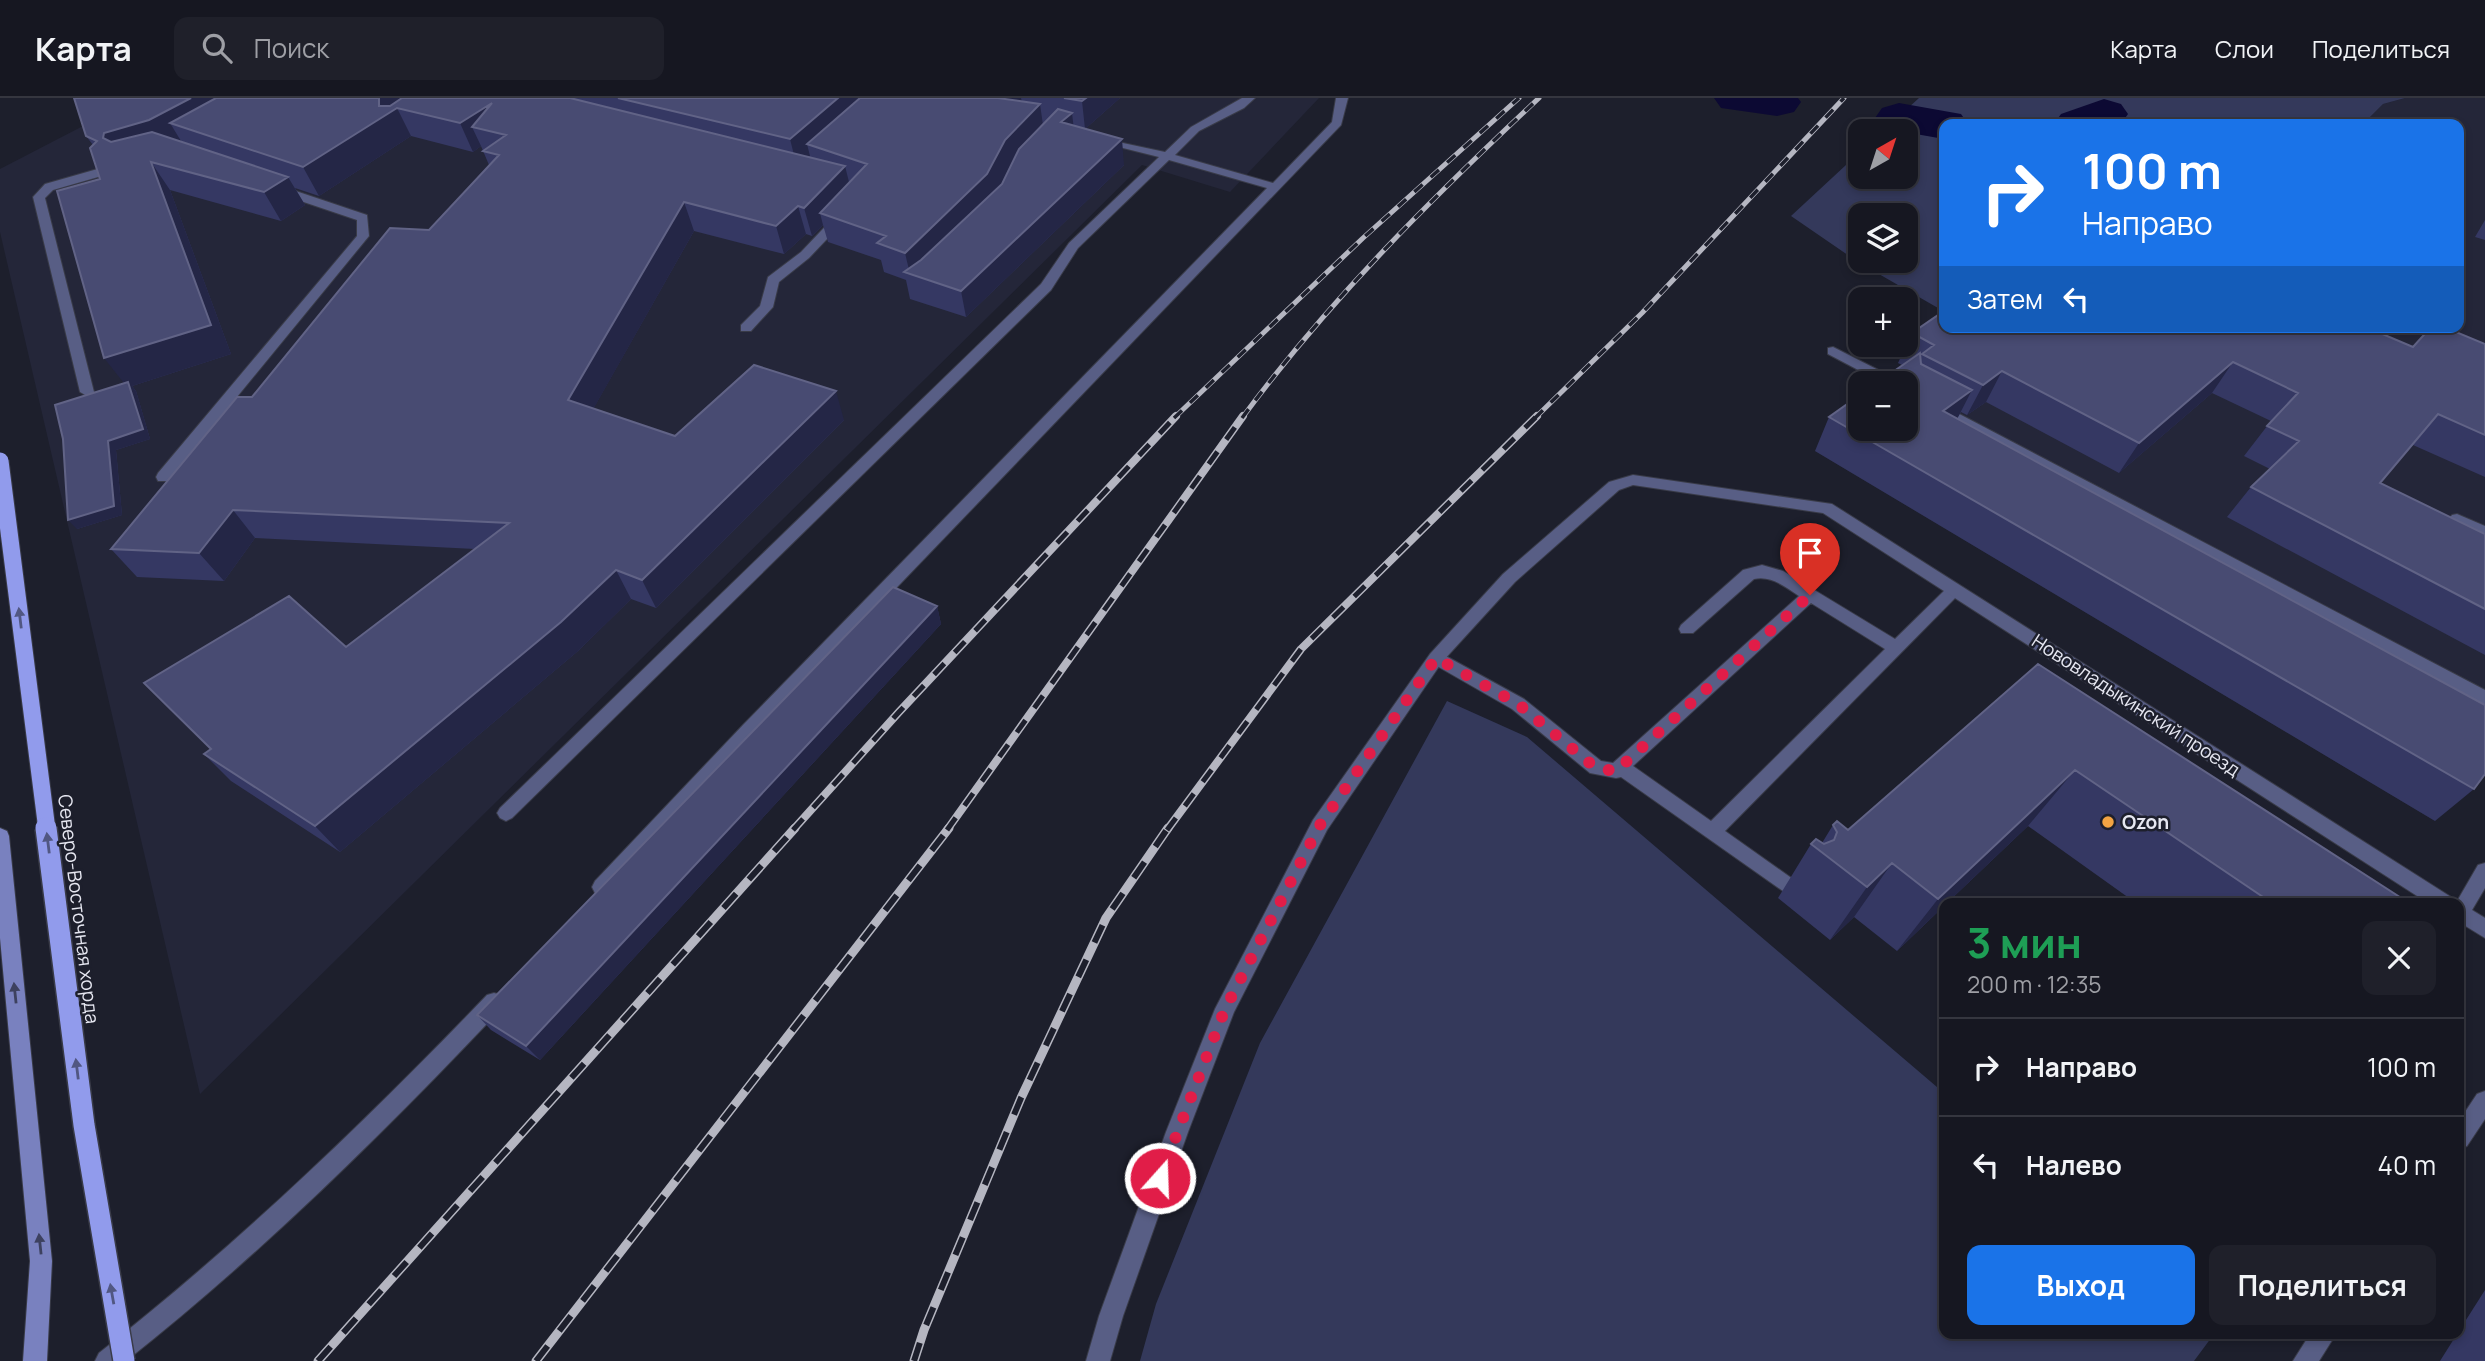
<!DOCTYPE html>
<html lang="ru">
<meta charset="utf-8">
<style>
body{margin:0;font-family:Manrope,sans-serif;background:#1f202a;color:#f1f3f6;height:100vh;display:flex;flex-direction:column;font-size:26px;white-space:nowrap}
*{box-sizing:border-box;margin:0}
p{font-size:23px;color:#9e9fa5}
.icon{flex:none;width:38px;height:38px;fill:none;stroke:currentColor;stroke-width:2;stroke-linecap:round;stroke-linejoin:round}
.map{position:relative;flex:1;overflow:hidden}
.details{position:absolute;left:1939px;top:800px;width:525px;height:441px;display:flex;flex-direction:column;background:#161721;border-radius:14px;box-shadow:0 4px 10px #0003,0 0 0 2px #35363f}
.details>*{flex:none}
.guide{position:absolute;left:1939px;top:21px;width:525px;height:214px;border-radius:14px;box-shadow:0 4px 10px #0003,0 0 0 2px #35363f;background:#1a73e8;color:#fff;overflow:hidden}
.needle{width:46px;rotate:39deg}
.controls{position:absolute;left:1848px;top:21px;display:grid;gap:14px}
.controls a{display:grid;place-items:center;width:70px;height:70px;border-radius:14px;background:#161721;box-shadow:0 4px 10px #0003,0 0 0 2px #35363f;font-size:35px}
.pin{position:absolute;display:grid;place-items:center;width:60px;height:60px;color:#fff;margin:-72px -30px;border-radius:50% 50% 50% 0;rotate:-45deg;box-shadow:0 0 7px #0007}
.pin .icon{rotate:45deg}
.me{position:absolute;width:77px;margin:-38px;rotate:20deg;stroke-linejoin:round;filter:drop-shadow(0 0 5px #0008)}
.turn{display:flex;align-items:center;gap:24px;height:147px;padding:0 28px;font-size:32px}
.turn .icon{width:91px;height:91px;stroke-width:2.5}
.turn b{display:block;font-size:49px;line-height:60px}
.then{display:flex;align-items:center;height:66px;padding:0 28px;background:#0003;gap:14px;font-size:26px}
.round{display:grid;place-items:center;flex:none;width:74px;height:74px;border-radius:14px;background:#1f202a}
.overview{display:flex;align-items:center;justify-content:space-between;height:119px;padding:0 28px}
h1{font-size:42px;font-weight:700;line-height:52px;color:#1e9e55}
.action{display:flex;gap:14px;margin-top:auto;padding:14px 28px}
.action a{flex:1;height:80px;border-radius:14px;background:#1a73e8;color:#fff;font-size:28px;font-weight:700;line-height:80px;text-align:center}
.action a+a{background:#1f202a;color:#f1f3f6}
ul{padding:0;list-style:none}
li{display:flex;align-items:center;gap:21px;height:98px;padding:0 28px;border-top:2px solid #35363f}
li div{flex:1}
li b{display:block;font-size:26px}
li em{font-style:normal}
header{display:flex;align-items:center;gap:42px;box-sizing:border-box;height:98px;padding:0 35px;background:#161721;border-bottom:2px solid #35363f}
header strong{font-size:33px}
nav{display:flex;gap:38px;margin-inline-start:auto;font-size:24px}
.search{width:490px;height:63px;background:#1f202a;display:flex;align-items:center;gap:18px;box-sizing:border-box;padding:0 24px;border-radius:14px;color:#9e9fa5;font-size:26px}
.map>svg:first-child{display:block}
</style>
<header>
<strong>Карта</strong>
<div class="search"><svg class="icon" aria-label="search" viewBox="0 0 24 24"><circle cx="10" cy="10" r="6"/><path d="M15 15l6 6"/></svg>Поиск</div>
<nav><a>Карта</a><a>Слои</a><a>Поделиться</a></nav>
</header>
<div class="map">
<svg width="2485" height="1263" viewBox="0 0 2485 1263">
<rect width="100%" height="100%" fill="#1d1f2c"/>
<path fill="#242639" d="M 137,0 L 1319,0 L 1230,94 L 1142,67 L 200,996 L 0,134 L 0,71 Z
M 2405,0 L 2485,0 L 2485,658 L 2435,723 L 1815,353 L 1860,331 L 1906,331 L 1906,285 L 1902,267 L 1898,265 L 1949,229 L 2459,229 L 2459,26 L 2363,26 L 2383,6 Z"/>
<path fill="#34395b" fill-rule="evenodd" d="M 1919,0 L 2405,0 L 2383,6 L 2363,26 L 2311,26 L 2303,23 L 2298,26 L 1944,26 L 1944,204 L 1938,210 L 1858,164 L 1791,118 L 1860,54 L 1860,79 L 1906,79 L 1906,33 L 1883,33 ZM 1860,117 L 1906,117 L 1906,163 L 1860,163 Z
M 1447,603 L 1527,639 L 1944,995 L 1944,1236 L 2214,1236 L 2194,1263 L 1140,1263 L 1156,1206 L 1260,945 Z"/>
<g fill="none" stroke-linecap="round" stroke-linejoin="round">
<path fill="#0c0933" fill-rule="evenodd" d="M 1714,0 L 1798,0 L 1801,4 L 1794,14 L 1777,18 L 1721,10 Z
M 2104,1 L 2121,6 L 2128,16 L 2121,26 L 2054,26 L 2061,16 Z
M 1899,5 L 1961,16 L 1968,26 L 1944,26 L 1944,41 L 1882,30 L 1875,20 L 1882,10 Z"/>
<g stroke="#393b48" stroke-width="2">
<path id="lane" d="M 1242,0 L 1255,0 L 1244,10 L 1199,33 L 1175,57 L 1273,85 L 1332,24 L 1336,0 L 1348,0 L 1341,27 L 755,637 L 609,795 L 602,797 L 595,795 L 592,789 L 595,783 L 743,627 L 1267,90 L 1169,62 L 1078,150 L 1051,192 L 512,720 L 506,723 L 500,720 L 497,715 L 500,710 L 1041,186 L 1069,145 L 1159,59 L 1095,43 L 1095,39 L 1165,54 L 1191,29 Z
M 108,68 L 114,72 L 112,75 L 53,92 L 45,100 L 94,294 L 87,298 L 80,294 L 33,99 L 45,86 Z
M 278,87 L 367,117 L 369,138 L 168,383 L 158,383 L 156,379 L 158,375 L 357,138 L 357,122 L 274,94 L 274,88 Z
M 842,114 L 846,115 L 846,121 L 809,160 L 779,184 L 773,209 L 751,233 L 741,233 L 741,227 L 760,208 L 768,179 L 801,154 L 838,115 Z
M 2419,229 L 2438,229 L 2485,249 L 2485,258 Z
M 1833,249 L 1898,282 L 1900,285 L 1883,285 L 1828,256 L 1828,250 Z
M 1906,288 L 2485,592 L 2485,607 L 1906,298 Z
M 2457,416 L 2485,428 L 2485,440 L 2452,425 L 2449,421 L 2452,417 Z
M 1762,467 L 1783,473 L 1895,541 L 1949,488 L 1955,486 L 1963,492 L 1725,733 L 1797,784 L 1800,790 L 1797,796 L 1790,798 L 1621,679 L 1616,680 L 1590,675 L 1512,611 L 1430,564 L 1428,560 L 1436,554 L 1442,556 L 1524,601 L 1601,663 L 1613,665 L 1799,498 C 1785,489 1771,477 1754,481 L 1693,535 L 1681,535 L 1679,531 L 1681,527 L 1743,472 ZM 1811,505 L 1885,551 L 1711,723 L 1633,668 Z
M 494,895 L 501,897 L 504,904 L 501,911 C 383,1036 261,1156 126,1263 L 95,1263 L 99,1255 C 238,1146 364,1025 487,897 Z
M 2485,993 L 2485,1021 L 2467,1048 L 2459,1051 L 2459,1023 L 2477,996 Z
M 2310,1236 L 2336,1236 L 2319,1263 L 2293,1263 Z"/>
</g>
<g stroke="#393b48" stroke-width="2">
<path id="street" d="M 1633,377 L 1832,406 L 2451,799 L 2454,805 L 2428,805 L 1823,415 L 1633,387 L 1619,392 L 1515,484 L 1442,564 L 1327,732 L 1234,914 L 1188,1034 L 1123,1218 L 1110,1263 L 1086,1263 L 1099,1218 L 1166,1034 L 1215,911 L 1313,722 L 1430,556 L 1503,476 L 1609,384 Z
M 2485,765 L 2485,790 L 2472,812 L 2485,820 L 2485,840 L 2459,824 L 2459,805 L 2456,805 L 2478,767 Z"/>
</g>
<g stroke="#393b48" stroke-width="2">
<path id="secondary" d="M 0,730 L 7,733 L 9,738 L 52,1163 L 47,1263 L 23,1263 L 30,1163 L 0,840 Z"/>
</g>
<use href="#lane" fill="#585e85" fill-rule="evenodd"/>
<use href="#street" fill="#585e85" fill-rule="evenodd"/>
<use href="#secondary" fill="#7981bf" fill-rule="evenodd"/>
<g stroke="#b5b6c1" stroke-width="5">
<path id="rail-far2" d="M 1174,320 L 1363,140 L 1519,0
M 1242,320 C 1329,202 1432,100 1539,0
M 1535,320 L 1642,215 L 1844,0"/>
</g>
<g stroke="#b5b6c1" stroke-width="8">
<path id="rail-far1" d="M 793,732 L 899,614 L 1176,318
M 947,732 L 1243,318
M 1167,732 L 1301,551 L 1537,318"/>
</g>
<g stroke="#b5b6c1" stroke-width="9">
<path id="rail" d="M 318,1263 L 795,730
M 536,1263 L 949,730
M 914,1263 L 924,1232 L 1021,1000 L 1106,820 L 1168,730"/>
</g>
<use href="#rail-far2" stroke="#1d1f2c" stroke-width="3.5" stroke-dasharray="11" stroke-linecap="butt"/>
<use href="#rail-far1" stroke="#1d1f2c" stroke-width="5" stroke-dasharray="15" stroke-linecap="butt"/>
<use href="#rail" stroke="#1d1f2c" stroke-width="6" stroke-dasharray="19" stroke-linecap="butt"/>
<g stroke="#393b48" stroke-width="19" stroke-linecap="butt">
<path id="primary-bridge-far1" d="M 0,363 L 47,732"/>
</g>
<g stroke="#393b48" stroke-width="24" stroke-linecap="butt">
<path id="primary-bridge" d="M 46,730 L 84,1027 L 124,1263"/>
</g>
<use href="#primary-bridge-far1" stroke="#919bec" stroke-width="17"/>
<use href="#primary-bridge" stroke="#919bec" stroke-width="21"/>
</g>
<path fill="#353863" d="M 74,0 L 1120,0 L 1085,31 L 1124,67 L 966,219 L 910,201 L 906,182 L 884,174 L 881,162 L 828,144 L 823,127 L 812,138 L 806,136 L 784,156 L 694,133 L 593,311 L 675,338 L 844,322 L 656,510 L 631,501 L 578,553 L 340,754 L 231,683 L 204,656 L 475,451 L 255,440 L 224,483 L 137,479 L 111,451 L 252,299 L 429,132 L 489,67 L 481,48 L 473,54 L 411,38 L 319,98 L 295,90 L 305,107 L 281,123 L 170,92 L 231,256 L 132,288 L 136,293 L 150,341 L 116,352 L 122,417 L 77,431 L 63,341 L 124,285 L 100,81 L 93,47 L 86,38 Z
M 2485,122 L 2485,142 L 2475,139 Z
M 1912,235 L 2413,249 L 2485,246 L 2485,379 L 2413,347 L 2380,385 L 2485,436 L 2485,557 L 2227,419 L 2251,389 L 2270,371 L 2244,358 L 2271,323 L 2212,295 L 2119,375 L 1986,304 L 1967,317 L 1961,314 L 1957,320 L 2474,691 L 2435,723 L 1815,353 L 1829,319 L 1902,267 L 1898,265 Z
M 937,508 L 941,526 L 540,962 L 491,932 L 477,917 Z
M 2038,566 L 2409,805 L 2136,805 L 2028,728 L 1947,805 L 1944,805 L 1944,808 L 1897,853 L 1854,819 L 1830,842 L 1778,800 L 1811,746 L 1822,745 L 1833,727 L 1848,732 Z
M 2485,1192 L 2485,1263 L 2440,1263 L 2457,1236 L 2459,1236 L 2459,1233 Z"/>
<path fill="#242646" d="M 191,0 L 259,0 L 170,25 L 181,43 L 167,51 L 123,63 L 103,40 L 104,35 Z
M 379,0 L 436,0 L 397,10 L 411,38 L 319,98 L 303,69 L 379,8 Z
M 838,0 L 877,0 L 807,46 L 810,58 L 797,69 L 790,41 Z
M 1004,0 L 1021,0 L 1022,4 L 1006,17 Z
M 1086,0 L 1120,0 L 1085,31 L 1082,3 Z
M 492,5 L 472,29 L 481,48 L 473,54 L 460,25 Z
M 1040,6 L 1044,34 L 992,104 L 910,176 L 905,155 L 1005,42 Z
M 1072,15 L 1075,40 L 1061,24 Z
M 1122,41 L 1124,67 L 966,219 L 961,193 Z
M 151,64 L 170,92 L 231,256 L 132,288 L 136,293 L 150,341 L 116,352 L 122,417 L 77,431 L 68,422 L 108,343 L 127,289 L 104,260 Z
M 845,68 L 852,96 L 820,115 L 823,127 L 812,138 L 804,110 Z
M 288,79 L 305,107 L 281,123 L 264,94 Z
M 684,104 L 694,133 L 582,331 L 568,302 Z
M 798,108 L 806,136 L 784,156 L 776,128 Z
M 2233,264 L 2212,295 L 2119,375 L 2139,345 Z
M 2002,273 L 1986,304 L 1967,317 L 1983,287 Z
M 1972,292 L 1954,327 L 1943,313 Z
M 836,293 L 844,322 L 656,510 L 642,482 Z
M 233,412 L 255,440 L 224,483 L 199,455 Z
M 616,472 L 631,501 L 578,553 L 340,754 L 315,728 Z
M 937,508 L 941,526 L 540,962 L 526,948 Z
M 2075,672 L 2028,728 L 1947,805 L 1944,805 L 1944,808 L 1897,853 L 1938,801 Z
M 1892,765 L 1854,819 L 1830,842 L 1867,789 Z"/>
<path fill="#484b72" stroke="#616386" stroke-width="2" d="M 74,0 L 191,0 L 149,22 L 104,35 L 103,40 L 111,44 L 152,34 L 288,79 L 264,94 L 151,64 L 211,227 L 104,260 L 57,93 L 100,81 L 90,50 L 97,43 L 86,38 Z
M 216,0 L 379,0 L 379,8 L 390,8 L 402,0 L 570,0 L 845,68 L 804,110 L 798,108 L 776,128 L 684,104 L 568,302 L 675,338 L 754,267 L 836,293 L 642,482 L 616,472 L 561,524 L 315,728 L 204,656 L 211,651 L 144,585 L 289,498 L 346,549 L 509,425 L 233,412 L 199,455 L 111,451 L 237,299 L 252,299 L 390,130 L 429,132 L 499,57 L 483,53 L 506,37 L 472,29 L 492,5 L 460,25 L 397,10 L 303,69 L 170,25 Z
M 618,0 L 838,0 L 790,41 Z
M 860,0 L 998,0 L 1040,6 L 1005,42 L 987,76 L 905,155 L 877,145 L 886,138 L 820,115 L 867,66 L 807,46 Z
M 1064,0 L 1086,0 L 1082,3 Z
M 1058,11 L 1072,15 L 1061,24 L 1122,41 L 961,193 L 904,174 L 921,162 L 1002,86 L 1019,51 Z
M 1944,213 L 1944,229 L 2366,229 L 2413,249 L 2431,229 L 2444,229 L 2485,246 L 2485,337 L 2438,316 L 2380,385 L 2485,436 L 2485,511 L 2251,389 L 2299,343 L 2267,328 L 2298,295 L 2233,264 L 2139,345 L 2002,273 L 1983,287 L 1922,256 L 1934,247 L 1912,235 Z
M 1920,255 L 1921,266 L 1972,292 L 1943,313 L 2485,607 L 2485,676 L 2474,691 L 1829,319 L 1860,297 L 1860,331 L 1906,331 L 1906,285 L 1877,285 Z
M 128,284 L 143,331 L 108,343 L 114,408 L 68,422 L 63,341 L 55,307 Z
M 893,489 L 937,508 L 526,948 L 477,917 Z
M 2038,566 L 2409,805 L 2272,805 L 2075,672 L 1938,801 L 1892,765 L 1867,789 L 1811,746 L 1816,741 L 1824,746 L 1834,742 L 1837,734 L 1833,727 L 1837,723 L 1848,732 Z"/>
<defs><path id="oneway-solid" d="M-6-.8H1V-3.2L6.5 0L1 3.2V.8H-6Z" transform="scale(1.75)"/></defs>
<g fill="#515782">
<use href="#oneway-solid" transform="translate(20 520) rotate(-97)"/>
<use href="#oneway-solid" transform="translate(48 745) rotate(-97)"/>
<use href="#oneway-solid" transform="translate(77 971) rotate(-97)"/>
<use href="#oneway-solid" transform="translate(112 1196) rotate(-100)"/>
</g>
<g fill="#3d415f">
<use href="#oneway-solid" transform="translate(15 895) rotate(-96)"/>
<use href="#oneway-solid" transform="translate(40 1146) rotate(-96)"/>
</g>
<g fill="none" stroke-linecap="round" stroke-linejoin="round">
<path stroke="#e11d48" stroke-width="12" stroke-dasharray="0 21.6" d="M 1160,1080 L 1225,911 L 1320,727 L 1436,560 L 1518,606 L 1596,670 L 1616,673 L 1810,497"/>
</g>
<circle fill="#f3a443" stroke="#1d1f2c" stroke-width="2.5" cx="2108" cy="724" r="7"/>
<g text-anchor="middle" stroke-width="5" stroke-linejoin="round" paint-order="stroke">
<g font-size="19" fill="#e6e7f1" stroke="#1d1f2c">
<text transform="translate(2136 607) rotate(33)" y="7">Нововладыкинский проезд</text>
<text transform="translate(79 811) rotate(83)" y="7">Северо-Восточная хорда</text>
</g>
<g font-size="19" font-weight="bold" fill="#e6e7f1" stroke="#1d1f2c" text-anchor="start">
<text x="2122" y="731">Ozon</text>
</g>
</g>
</svg>
<div class="controls">
<a><svg class="needle" viewBox="-14 -14 28 28"><path d="M0-13l5 13h-10z" fill="#e53935"/><path d="M0 13l5-13h-10z" fill="#9e9fa5"/></svg></a>
<a><svg class="icon" aria-label="layers" viewBox="0 0 24 24"><path d="M12 4l9 5-9 5-9-5zM3 14l9 5 9-5"/></svg></a>
<a>+</a>
<a>−</a>
</div>
<div class="pin" style="left:1810px;top:497px;background:#d93025"><svg class="icon" aria-label="arrive" viewBox="0 0 24 24"><path d="M6 21V4h12l-3 4 3 4H6"/></svg></div>
<svg class="me" style="left:1160px;top:1080px" viewBox="-20 -20 40 40"><circle r="17" fill="#e11d48" stroke="#fff" stroke-width="3"/><path d="M0-11L8 9 0 5-8 9z" fill="#fff"/></svg>
<div class="guide">
<div class="turn"><svg class="icon" aria-label="right" viewBox="0 0 24 24"><path d="M7 20v-9h11M14 6l5 5-5 5"/></svg><div><b>100 m</b>Направо</div></div>
<div class="then">Затем<svg class="icon" aria-label="left" viewBox="0 0 24 24"><path d="M17 20v-9H6M10 6l-5 5 5 5"/></svg></div>
</div>
<section class="details">
<div class="overview"><div><h1>3 мин</h1><p>200 m · 12:35</p></div><a class="round"><svg class="icon" aria-label="close" viewBox="0 0 24 24"><path d="M6 6l12 12M18 6L6 18"/></svg></a></div>
<ul>
<li><svg class="icon" aria-label="right" viewBox="0 0 24 24"><path d="M7 20v-9h11M14 6l5 5-5 5"/></svg><div><b>Направо</b></div><em>100 m</em></li>
<li><svg class="icon" aria-label="left" viewBox="0 0 24 24"><path d="M17 20v-9H6M10 6l-5 5 5 5"/></svg><div><b>Налево</b></div><em>40 m</em></li>
</ul>
<div class="action"><a>Выход</a><a>Поделиться</a></div>
</section>
</div>
